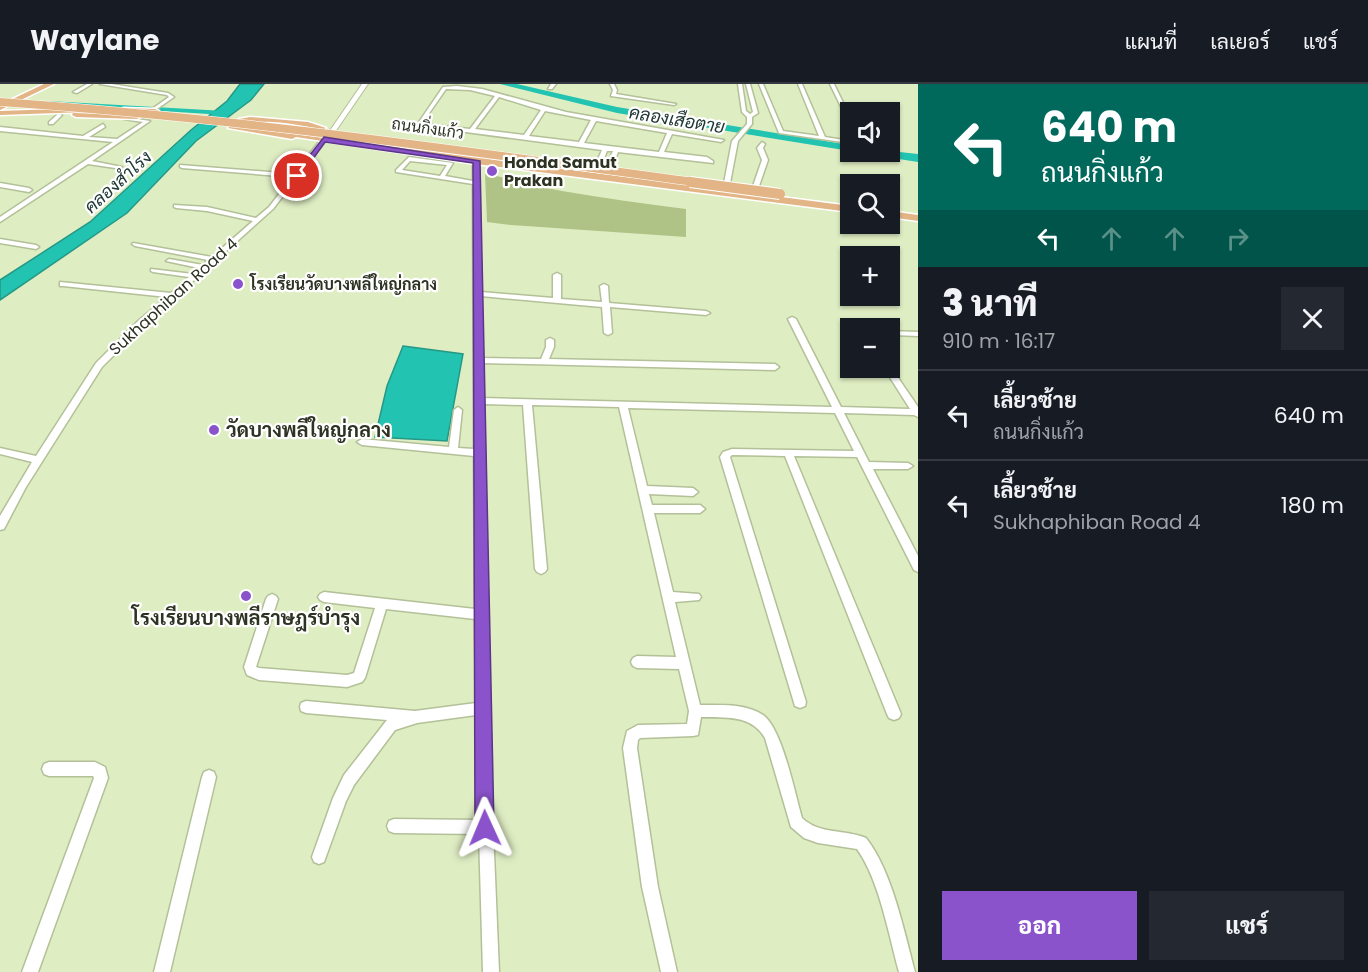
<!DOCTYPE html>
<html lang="th">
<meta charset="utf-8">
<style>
body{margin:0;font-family:Poppins,Sarabun,sans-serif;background:#242831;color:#f1f3f6;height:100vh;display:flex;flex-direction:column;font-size:22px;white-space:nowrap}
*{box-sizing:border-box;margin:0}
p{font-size:20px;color:#9ea1a6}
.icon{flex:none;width:33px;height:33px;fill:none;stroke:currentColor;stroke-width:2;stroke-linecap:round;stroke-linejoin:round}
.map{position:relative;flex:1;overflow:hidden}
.side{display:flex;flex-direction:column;background:#171b24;width:450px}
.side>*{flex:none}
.banner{background:#00695c;color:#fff;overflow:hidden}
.controls{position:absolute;left:840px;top:18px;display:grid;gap:12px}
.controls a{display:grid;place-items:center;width:60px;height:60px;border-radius:0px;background:#171b24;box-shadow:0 2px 4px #0004;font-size:30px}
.pin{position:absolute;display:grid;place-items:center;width:51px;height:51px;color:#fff;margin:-26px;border:3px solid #fff;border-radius:50%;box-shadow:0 2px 6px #0007}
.me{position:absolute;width:66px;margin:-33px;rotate:359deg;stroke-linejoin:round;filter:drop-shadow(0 0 4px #0008)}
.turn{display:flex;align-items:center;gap:21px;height:126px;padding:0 24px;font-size:27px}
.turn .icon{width:78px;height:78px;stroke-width:2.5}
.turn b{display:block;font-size:42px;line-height:51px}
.lanes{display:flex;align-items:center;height:57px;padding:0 24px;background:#0003;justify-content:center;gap:30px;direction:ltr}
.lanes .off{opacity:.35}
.round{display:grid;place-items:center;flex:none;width:63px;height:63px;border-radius:0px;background:#242831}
.summary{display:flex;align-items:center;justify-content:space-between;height:102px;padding:0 24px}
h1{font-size:36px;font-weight:800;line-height:45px}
.primary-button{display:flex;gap:12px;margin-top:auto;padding:12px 24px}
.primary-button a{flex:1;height:69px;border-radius:0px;background:#8b53cb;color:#fff;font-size:24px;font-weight:800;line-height:69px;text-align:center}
.primary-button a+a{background:#242831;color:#f1f3f6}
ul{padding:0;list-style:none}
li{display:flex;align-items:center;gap:18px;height:90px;padding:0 24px;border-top:2px solid #363941}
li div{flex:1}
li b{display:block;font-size:22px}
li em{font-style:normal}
header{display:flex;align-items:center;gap:36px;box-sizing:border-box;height:84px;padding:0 30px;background:#171b24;border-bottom:2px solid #363941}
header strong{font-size:28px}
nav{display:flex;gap:33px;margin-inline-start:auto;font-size:21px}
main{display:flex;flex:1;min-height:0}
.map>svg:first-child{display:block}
</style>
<header>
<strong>Waylane</strong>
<nav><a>แผนที่</a><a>เลเยอร์</a><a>แชร์</a></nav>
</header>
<main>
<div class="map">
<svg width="918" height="888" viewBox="0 0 918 888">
<rect width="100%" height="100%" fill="#dfedc3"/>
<path fill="#b0c386" d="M 485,90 C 511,94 536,102 562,107 C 603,114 645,120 686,125 L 686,153 L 511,141 L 487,138 Z"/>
<path fill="#22c3b1" stroke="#259886" stroke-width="1.5" d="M 240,0 L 264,0 L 251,16 L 196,57 L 127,129 L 0,216 L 0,196 L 90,138 L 191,46 L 227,17 Z
M 403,262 L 463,270 L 447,357 L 375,353 L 387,302 Z"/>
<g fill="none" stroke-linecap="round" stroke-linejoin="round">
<path fill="#22c3b1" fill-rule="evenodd" d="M 48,17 L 225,27 L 228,29 L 225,31 L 50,20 Z"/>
<path fill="#22c3b1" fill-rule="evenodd" d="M 500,0 L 517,0 L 617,23 L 850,61 L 850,67 L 617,29 Z
M 890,67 L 918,70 L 918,78 L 873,71 L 867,68 Z"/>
<g stroke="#b3c098" stroke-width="3">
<path id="minor" d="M 87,0 L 92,0 L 77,9 L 73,8 Z
M 100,0 L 111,0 L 168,9 L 174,13 L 154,27 L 152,25 L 169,13 L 167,11 Z
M 551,0 L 556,0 L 552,5 L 548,5 Z
M 610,0 L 614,0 L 617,6 L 616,10 L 676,20 L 674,21 L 611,12 L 613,6 Z
M 738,0 L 742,0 L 746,27 L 750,30 L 753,28 L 746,0 L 750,0 L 758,29 L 752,33 L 752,40 L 738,57 L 730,99 L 727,101 L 724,99 L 732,57 L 747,40 L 747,33 L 742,28 Z
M 759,0 L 763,0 L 783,47 L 819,52 L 798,0 L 802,0 L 825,53 L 850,57 L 850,59 L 779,49 Z
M 830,0 L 834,0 L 850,33 L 850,38 L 848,37 Z
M 457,2 L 482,5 L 566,28 L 724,56 L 721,58 L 672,50 L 664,68 L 707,73 L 713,77 L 713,79 L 618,68 L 612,83 L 609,85 L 606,83 L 613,67 L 607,67 L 601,82 L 598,84 L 595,82 L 602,66 L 420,42 L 419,38 L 443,3 ZM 446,5 L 470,6 L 495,12 L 470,45 L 424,40 L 423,38 ZM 499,13 L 541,26 L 524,51 L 475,45 ZM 545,27 L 591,36 L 579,58 L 529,52 ZM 596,37 L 667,49 L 659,68 L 584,59 Z
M 58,30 L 62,31 L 53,40 L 49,40 L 49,38 Z
M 124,33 L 150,37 L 92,77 L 122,83 L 122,85 L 88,80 L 0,138 L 0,133 L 113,58 L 0,47 L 0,43 L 83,52 L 103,40 L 105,43 L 89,53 L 117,55 L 143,38 L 124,35 Z
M 322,54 L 327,55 L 273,125 L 143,242 L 102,283 L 26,403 L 4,445 L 0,446 L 0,432 L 32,378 L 0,370 L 0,364 L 36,372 L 96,279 L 137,238 L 167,213 L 63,202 L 60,202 L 60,198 L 171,209 L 189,193 L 153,188 L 151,187 L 151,185 L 193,190 L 199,184 L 166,177 L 169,175 L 203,181 L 208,176 L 135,162 L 132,160 L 133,159 L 212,173 L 253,137 L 207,127 L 176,124 L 174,123 L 174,121 L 207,123 L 256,134 L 269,123 L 292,93 L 182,84 L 180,83 L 180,81 L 294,90 Z
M 762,58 L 765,60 L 763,64 L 768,76 L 759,102 L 756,104 L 753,102 L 762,76 L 757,64 Z
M 409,73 L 453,79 L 445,92 L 473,97 L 473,77 L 476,75 L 479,77 L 481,208 L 553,214 L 553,191 L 557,189 L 561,191 L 561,215 L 602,218 L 600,202 L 604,200 L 608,202 L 609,219 L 706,227 L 710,229 L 706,231 L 610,223 L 612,249 L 608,251 L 604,249 L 602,223 L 481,212 L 482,274 L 541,275 L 546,263 L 546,256 L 550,254 L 554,256 L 554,263 L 549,275 L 775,280 L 779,283 L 775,286 L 482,279 L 483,314 L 832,323 L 788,235 L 792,233 L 796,235 L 841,323 L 910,325 L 884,284 L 890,284 L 890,282 L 918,323 L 918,333 L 914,331 L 844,329 L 869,378 L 908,379 L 913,382 L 908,385 L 873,385 L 918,472 L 918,488 L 914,486 L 857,373 L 794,372 L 901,630 L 899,634 L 894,636 L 889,634 L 887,630 L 785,372 L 732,371 L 730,373 L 806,618 L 805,622 L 800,624 L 795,622 L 720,373 L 723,368 L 732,365 L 854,367 L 835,329 L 628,324 L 647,402 L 693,404 L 698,408 L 693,412 L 649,410 L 652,421 L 700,421 L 705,425 L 700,429 L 654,429 L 673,508 L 699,510 L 701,513 L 699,516 L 675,518 L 700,621 C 721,621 745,619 763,631 C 782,644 795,710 802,734 C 820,751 845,745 866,754 C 892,787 904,847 915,888 L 899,888 C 889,852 879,795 857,765 L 818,759 L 804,754 L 791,743 L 765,654 C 751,630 725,634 701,633 L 698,651 L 693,652 L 640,654 L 638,656 L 637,664 L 658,803 L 677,888 L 661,888 L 642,803 L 623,664 L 627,647 L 638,641 L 687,640 L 689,627 L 679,585 L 637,584 L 633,582 L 631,578 L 633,574 L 637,572 L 676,573 L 619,323 L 532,321 L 547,485 L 545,488 L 541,490 L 537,488 L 535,485 L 523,321 L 483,320 L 488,624 L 499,888 L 483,888 L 479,750 L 394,749 L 389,747 L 387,742 L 389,737 L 394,735 L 479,736 L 476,631 L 417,639 L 395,646 L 354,701 L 346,717 L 324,778 L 319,780 L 314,778 L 312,773 L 333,714 L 344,691 L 387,636 L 306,629 L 301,627 L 300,623 L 301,619 L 306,617 L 415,627 L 476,619 L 475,535 L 386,525 L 365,594 L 362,598 L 347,603 L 259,596 L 247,591 L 244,583 L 266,515 L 268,512 L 272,510 L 276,512 L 278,515 L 256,583 L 259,584 L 347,591 L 354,589 L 375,524 L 324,518 L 320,516 L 318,513 L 320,510 L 324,508 L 475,525 L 474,372 L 362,361 L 357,358 L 362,355 L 449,363 L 454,326 L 458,323 L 462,326 L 458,364 L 474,365 L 473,100 L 396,88 L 396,86 ZM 410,77 L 447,81 L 440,92 L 402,86 Z
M 0,99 L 29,104 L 32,106 L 29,108 L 0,103 Z
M 0,155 L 36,161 L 39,163 L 36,165 L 0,159 Z
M 890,247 L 918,248 L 918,252 L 893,251 L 890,251 Z
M 49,678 L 95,678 L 105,683 L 108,694 L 38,888 L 22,888 L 94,694 L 93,692 L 49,692 L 44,690 L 42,685 L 44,680 Z
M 209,686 L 214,688 L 216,693 L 170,888 L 154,888 L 202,693 L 204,688 Z"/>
</g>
<g stroke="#b3c098" stroke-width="2">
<path id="secondary" d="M 362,0 L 368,0 L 335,48 L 329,48 Z"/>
</g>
<g stroke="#fff" stroke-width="3">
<path id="primary" d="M 44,0 L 54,0 L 0,26 L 0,21 Z
M 89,24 L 90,26 L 86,28 L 0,31 L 0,27 Z
M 123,24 L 155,25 L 159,27 L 155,29 L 126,28 L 123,28 Z
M 73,29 L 137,31 L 141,33 L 137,35 L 76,33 L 72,31 Z
M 250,33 L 308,38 L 326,44 L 322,46 C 303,41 255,32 239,43 L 850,122 L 850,128 L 476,80 L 296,53 L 292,55 L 228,44 L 239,35 Z
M 890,127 L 918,131 L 918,137 L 890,133 Z"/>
</g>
<use href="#minor" fill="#fff" fill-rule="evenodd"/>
<use href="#secondary" fill="#fff" fill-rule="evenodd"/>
<use href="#primary" fill="#e3b586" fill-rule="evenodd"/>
<g stroke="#fff" stroke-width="9" stroke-linecap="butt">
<path id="primary-bridge-far1" d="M 0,18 C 235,34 468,67 701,99"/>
</g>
<g stroke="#fff" stroke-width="12" stroke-linecap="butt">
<path id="primary-bridge" d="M 690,98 L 780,110"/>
</g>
<use href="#primary-bridge-far1" stroke="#e3b586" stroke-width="8"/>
<use href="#primary-bridge" stroke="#e3b586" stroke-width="10"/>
</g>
<path fill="#8b53cb" stroke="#5a3684" stroke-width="1.5" d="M 324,53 L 480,77 L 494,744 L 491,750 L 485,753 L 478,750 L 475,744 L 473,79 L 325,58 L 300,93 L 295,93 L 295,90 Z"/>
<g fill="#8b53cb" stroke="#fff" stroke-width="2">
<circle cx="492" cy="87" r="6"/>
<circle cx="238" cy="200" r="6"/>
<circle cx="214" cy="346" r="6"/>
<circle cx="246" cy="512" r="6"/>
</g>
<g text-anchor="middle" stroke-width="4.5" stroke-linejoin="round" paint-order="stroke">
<g font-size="16" fill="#2d3222" stroke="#fff">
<text transform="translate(428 44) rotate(8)" y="6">ถนนกิ่งแก้ว</text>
<text transform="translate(173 212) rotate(-42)" y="6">Sukhaphiban Road 4</text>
</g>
<g font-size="16" font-weight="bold" fill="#2d3222" stroke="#fff" text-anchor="start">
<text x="504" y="84">Honda Samut<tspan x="504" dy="18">Prakan</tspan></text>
<text x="250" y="206">โรงเรียนวัดบางพลีใหญ่กลาง</text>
</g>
<g font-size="18" font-style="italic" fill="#213935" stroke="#fff">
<text transform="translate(677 36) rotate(9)" y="6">คลองเสือตาย</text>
<text transform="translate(118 98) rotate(-42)" y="6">คลองสำโรง</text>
</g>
<g font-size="20" font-weight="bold" fill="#2d3222" stroke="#fff" text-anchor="start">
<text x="226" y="353">วัดบางพลีใหญ่กลาง</text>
<text x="246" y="541" text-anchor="middle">โรงเรียนบางพลีราษฎร์บำรุง</text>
</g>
</g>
</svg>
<div class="controls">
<a><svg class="icon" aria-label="sound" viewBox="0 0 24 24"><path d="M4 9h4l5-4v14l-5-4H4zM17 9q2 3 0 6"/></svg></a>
<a><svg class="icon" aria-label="search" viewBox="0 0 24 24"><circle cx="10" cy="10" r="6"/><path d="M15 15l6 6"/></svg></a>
<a>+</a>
<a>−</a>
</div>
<div class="pin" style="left:297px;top:92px;background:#d93025"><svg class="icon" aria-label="arrive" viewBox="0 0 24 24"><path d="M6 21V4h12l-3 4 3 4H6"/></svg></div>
<svg class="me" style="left:485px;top:744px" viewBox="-20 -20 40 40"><path d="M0-17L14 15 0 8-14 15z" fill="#8b53cb" stroke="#fff" stroke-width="4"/></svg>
</div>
<section class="side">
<div class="banner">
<div class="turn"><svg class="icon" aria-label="left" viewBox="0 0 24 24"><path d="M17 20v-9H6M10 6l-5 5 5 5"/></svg><div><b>640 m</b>ถนนกิ่งแก้ว</div></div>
<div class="lanes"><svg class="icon" aria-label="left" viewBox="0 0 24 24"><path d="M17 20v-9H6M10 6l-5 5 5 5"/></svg><svg class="icon off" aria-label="ahead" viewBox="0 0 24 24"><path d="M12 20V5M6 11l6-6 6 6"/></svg><svg class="icon off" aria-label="ahead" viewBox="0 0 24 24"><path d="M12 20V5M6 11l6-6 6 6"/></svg><svg class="icon off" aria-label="right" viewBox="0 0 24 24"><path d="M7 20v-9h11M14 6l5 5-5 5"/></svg></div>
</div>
<div class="summary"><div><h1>3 นาที</h1><p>910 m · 16:17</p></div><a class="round"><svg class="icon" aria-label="close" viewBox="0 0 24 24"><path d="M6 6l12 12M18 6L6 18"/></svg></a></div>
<ul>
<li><svg class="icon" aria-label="left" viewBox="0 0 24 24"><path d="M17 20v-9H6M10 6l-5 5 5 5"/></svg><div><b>เลี้ยวซ้าย</b><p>ถนนกิ่งแก้ว</p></div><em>640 m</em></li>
<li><svg class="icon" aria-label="left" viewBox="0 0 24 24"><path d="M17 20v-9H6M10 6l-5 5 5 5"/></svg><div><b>เลี้ยวซ้าย</b><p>Sukhaphiban Road 4</p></div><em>180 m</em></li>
</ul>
<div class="primary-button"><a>ออก</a><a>แชร์</a></div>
</section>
</main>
